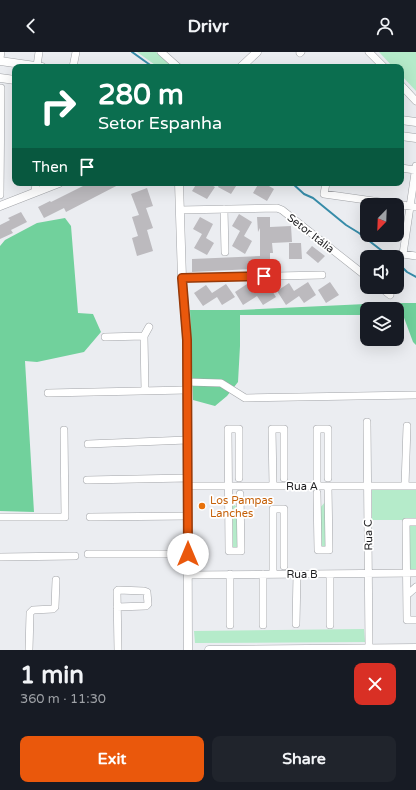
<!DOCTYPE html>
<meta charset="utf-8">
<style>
body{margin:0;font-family:"Varela Round",sans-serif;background:#20242c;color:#f1f3f6;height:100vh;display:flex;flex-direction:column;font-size:15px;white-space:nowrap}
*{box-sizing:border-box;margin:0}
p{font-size:13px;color:#9ea1a6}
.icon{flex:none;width:22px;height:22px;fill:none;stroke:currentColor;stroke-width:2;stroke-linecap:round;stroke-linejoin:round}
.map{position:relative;height:598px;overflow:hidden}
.drawer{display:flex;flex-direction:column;background:#171b24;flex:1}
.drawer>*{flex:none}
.banner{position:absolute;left:12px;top:12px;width:392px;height:122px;border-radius:8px;box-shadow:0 4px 16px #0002;background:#0b6e4f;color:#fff;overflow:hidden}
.needle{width:26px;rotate:203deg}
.buttons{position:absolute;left:360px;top:146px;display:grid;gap:8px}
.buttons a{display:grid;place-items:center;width:44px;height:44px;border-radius:8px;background:#171b24;box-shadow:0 4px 16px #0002;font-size:20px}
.pin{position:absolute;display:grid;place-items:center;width:34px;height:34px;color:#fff;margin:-17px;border-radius:8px;box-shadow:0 2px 6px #0006}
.me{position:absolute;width:44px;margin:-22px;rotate:0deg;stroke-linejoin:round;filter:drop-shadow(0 0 3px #0008)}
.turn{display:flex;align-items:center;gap:14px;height:84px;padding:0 20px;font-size:18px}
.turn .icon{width:52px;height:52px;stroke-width:2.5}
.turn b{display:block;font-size:28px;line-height:34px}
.then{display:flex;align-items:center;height:38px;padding:0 20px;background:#0003;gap:8px;font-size:15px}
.round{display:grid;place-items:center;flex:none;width:42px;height:42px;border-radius:8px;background:#20242c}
.headline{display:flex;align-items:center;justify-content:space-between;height:68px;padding:0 20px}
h1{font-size:24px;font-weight:700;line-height:30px}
.cta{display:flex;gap:8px;margin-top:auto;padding:8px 20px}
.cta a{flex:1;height:46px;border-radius:8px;background:#ea580c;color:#fff;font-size:16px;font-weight:700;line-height:46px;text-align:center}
.cta a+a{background:#20242c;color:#f1f3f6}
header{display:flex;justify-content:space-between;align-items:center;height:52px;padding:0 20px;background:#171b24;font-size:18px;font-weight:700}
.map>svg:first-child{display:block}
</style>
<header><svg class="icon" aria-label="back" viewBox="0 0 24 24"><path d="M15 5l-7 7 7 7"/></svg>Drivr<svg class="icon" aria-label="person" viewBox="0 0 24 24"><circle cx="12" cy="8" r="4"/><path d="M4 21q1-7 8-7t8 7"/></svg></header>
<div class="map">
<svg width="416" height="598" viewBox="0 0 416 598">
<rect width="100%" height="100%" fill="#ebedf1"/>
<path fill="#b5ebca" d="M 137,0 L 156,0 L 173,15 L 158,15 Z
M 379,0 L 416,0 L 416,39 L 401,23 L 401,15 L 393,15 Z
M 372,438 L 416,438 L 416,468 L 372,468 Z
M 326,449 L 326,496 L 320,496 L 319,457 Z
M 231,450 L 238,456 L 238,497 L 232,497 Z
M 408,472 L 416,472 L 416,517 L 408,517 Z
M 364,577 L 365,590 L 195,591 L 194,579 Z"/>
<path fill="#71d19c" d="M 65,166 L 71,174 L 78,261 L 93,262 L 101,280 L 84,300 L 37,310 L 25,309 L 34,460 L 0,459 L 0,194 L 5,188 L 37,171 Z
M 387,251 L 416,251 L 416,293 L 413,290 L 403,263 L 397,262 L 397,257 L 367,257 L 367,263 L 240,263 L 240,294 L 238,330 L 227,344 L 215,354 L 193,348 L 190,258 L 240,258 Z"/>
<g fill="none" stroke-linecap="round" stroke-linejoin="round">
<path stroke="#378ca9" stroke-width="2" d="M 132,0 L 153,15
M 292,131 L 304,142 L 313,146 L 346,173 L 359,181 L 390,205
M 397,210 L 407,220 L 416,225"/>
</g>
<path fill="#bcbabe" d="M 89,131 L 122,131 L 66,160 L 64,156 L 44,166 L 38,155 L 50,149 L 51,150 Z
M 197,131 L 208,131 L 215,135 L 207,147 L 192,139 Z
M 220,131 L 238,131 L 231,142 L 218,135 Z
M 259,131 L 264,131 L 274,137 L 267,149 L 253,141 Z
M 147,136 L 153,154 L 146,156 L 153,176 L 147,178 L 153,199 L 137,204 L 132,186 L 138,184 L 132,165 L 139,163 L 131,142 Z
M 21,160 L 27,170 L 11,178 L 13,181 L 0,187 L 0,173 L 10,168 L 8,166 Z
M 239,162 L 252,170 L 244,184 L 252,189 L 245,202 L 232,194 L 240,179 L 232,174 Z
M 200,165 L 213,172 L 206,186 L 214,191 L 207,203 L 194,196 L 202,182 L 193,177 Z
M 257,165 L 270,165 L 270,175 L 291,174 L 292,190 L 272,191 L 273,201 L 270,201 L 270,218 L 252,217 L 192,220 L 192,207 L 260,204 L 260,176 L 258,180 Z
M 289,191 L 301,191 L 302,207 L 289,207 Z
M 312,194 L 325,204 L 318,211 L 306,201 Z
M 308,230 L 316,243 L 304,251 L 299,244 L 286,253 L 277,239 L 289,231 L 294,239 Z
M 330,230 L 339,243 L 326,251 L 318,238 Z
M 267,231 L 276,245 L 263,253 L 257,244 L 243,253 L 235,240 L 247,232 L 253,241 Z
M 226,232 L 235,245 L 222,253 L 217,245 L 203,254 L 194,241 L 206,233 L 212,241 Z"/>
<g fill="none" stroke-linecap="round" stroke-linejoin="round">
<g stroke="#a2a4a8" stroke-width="8">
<path id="minor" d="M 161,0 L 178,15
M 369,0 L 384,15
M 300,1 L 301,0
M 0,6 L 1,0
M 37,14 L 39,0
M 73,15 L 76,0
M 401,33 L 416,49
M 416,114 L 403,202 L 416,204
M 401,116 L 415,118
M 326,131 L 324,142 L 416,155
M 35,140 L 36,131
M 0,143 L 1,36
M 224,157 L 225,200
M 180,158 L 277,156 L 282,158 L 367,225
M 182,226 L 322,223
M 380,235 L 390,243
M 105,285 L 144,284
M 187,330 L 221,331 L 245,346 L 416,343
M 145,339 L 144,284 L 149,275
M 48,341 L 187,338
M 367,370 L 369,596
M 88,392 L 187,388
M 239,426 L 239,377 L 228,377 L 229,499 L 241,499 L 240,442
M 87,428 L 187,426
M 187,434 L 416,434
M 273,434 L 272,377 L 284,377 L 284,426
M 317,434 L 317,377 L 328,377 L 328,426
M 405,434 L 407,374
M 317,441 L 318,498 L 329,498 L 328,434
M 0,465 L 65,465 L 64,378
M 90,465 L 188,464
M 416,470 L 406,470 L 407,568 L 416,568
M 88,502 L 188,502
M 0,505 L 75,504
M 273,522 L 273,457 L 284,457 L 284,514
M 188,523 L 416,521
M 407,543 L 416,535
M 117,555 L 146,554 L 148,552 L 147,540 L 144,539 L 118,538 L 117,539 L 118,598
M 296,572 L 297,522
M 230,573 L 230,522
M 263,573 L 263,522
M 330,573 L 330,522
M 29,598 L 30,561 L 33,558 L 53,557 L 55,555 L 56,528"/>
</g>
<g stroke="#a2a4a8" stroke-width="9">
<path id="major" d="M 0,9 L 42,15
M 241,15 L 257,0
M 0,26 L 15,28
M 401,68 L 416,70
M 401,84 L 416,86
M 179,131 L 182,226 L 187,288 L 188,598
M 0,154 L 59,131
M 209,598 L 416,596"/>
</g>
<use href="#minor" stroke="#fff" stroke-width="7"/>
<use href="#major" stroke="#fff" stroke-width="8"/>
</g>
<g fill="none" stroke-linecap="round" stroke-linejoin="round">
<g stroke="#983908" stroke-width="10">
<path id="route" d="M 188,502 L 187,288 L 182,226 L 264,224"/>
</g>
<use href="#route" stroke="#ea580c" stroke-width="7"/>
</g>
<circle fill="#e8710a" stroke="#fff" stroke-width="1.5" cx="202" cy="454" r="4"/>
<g text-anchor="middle" stroke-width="3.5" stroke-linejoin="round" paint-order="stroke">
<g font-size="11" fill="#1e1e20" stroke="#fff">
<text transform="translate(311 181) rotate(38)" y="4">Setor Itália</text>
<text x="302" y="438">Rua A</text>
<text transform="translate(368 483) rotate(-91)" y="4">Rua C</text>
<text x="302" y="526">Rua B</text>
</g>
<g font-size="11" fill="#c56008" stroke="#fff" text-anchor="start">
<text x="210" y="452">Los Pampas<tspan x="210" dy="13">Lanches</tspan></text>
</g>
</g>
</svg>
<div class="buttons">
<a><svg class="needle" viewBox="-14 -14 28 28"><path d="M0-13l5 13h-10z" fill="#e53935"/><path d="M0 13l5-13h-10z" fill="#9ea1a6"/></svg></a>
<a><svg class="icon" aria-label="sound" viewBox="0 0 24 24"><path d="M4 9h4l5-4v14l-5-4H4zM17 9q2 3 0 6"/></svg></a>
<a><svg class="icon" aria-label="layers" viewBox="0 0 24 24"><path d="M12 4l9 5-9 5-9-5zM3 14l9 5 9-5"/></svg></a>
</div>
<div class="pin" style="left:264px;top:224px;background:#d93025"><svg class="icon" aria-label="arrive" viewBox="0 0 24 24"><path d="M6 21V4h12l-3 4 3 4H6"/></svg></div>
<svg class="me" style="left:188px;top:502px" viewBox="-20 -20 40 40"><circle r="19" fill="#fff"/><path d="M0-13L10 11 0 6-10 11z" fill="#ea580c"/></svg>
<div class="banner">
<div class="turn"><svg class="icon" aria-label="right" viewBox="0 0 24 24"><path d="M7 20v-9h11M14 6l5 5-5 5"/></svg><div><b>280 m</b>Setor Espanha</div></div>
<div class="then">Then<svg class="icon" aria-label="arrive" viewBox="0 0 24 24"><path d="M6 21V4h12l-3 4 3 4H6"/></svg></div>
</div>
</div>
<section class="drawer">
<div class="headline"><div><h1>1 min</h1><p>360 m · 11:30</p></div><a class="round" style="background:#d93025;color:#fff"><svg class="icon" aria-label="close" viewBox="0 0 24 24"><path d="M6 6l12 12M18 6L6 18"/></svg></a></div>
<div class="cta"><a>Exit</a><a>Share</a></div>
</section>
